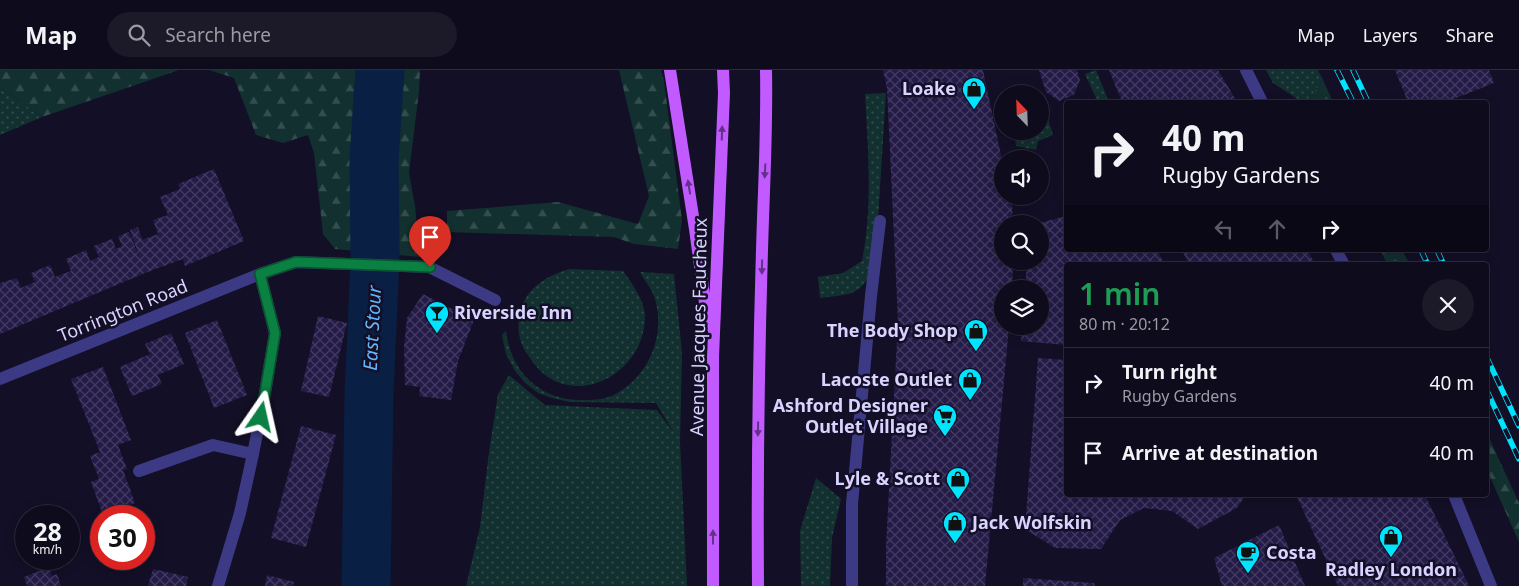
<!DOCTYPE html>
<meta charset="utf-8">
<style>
body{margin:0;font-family:"Noto Sans",sans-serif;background:#1c1929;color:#f1f3f6;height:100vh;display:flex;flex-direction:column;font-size:19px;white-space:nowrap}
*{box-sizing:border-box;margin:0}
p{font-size:16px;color:#9b9ba3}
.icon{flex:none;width:28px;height:28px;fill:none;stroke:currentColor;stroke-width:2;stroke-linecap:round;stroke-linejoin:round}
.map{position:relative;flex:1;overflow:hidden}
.drawer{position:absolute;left:1064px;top:192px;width:425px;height:235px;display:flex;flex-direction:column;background:#0e0b1c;border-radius:5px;box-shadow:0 2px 12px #0003,0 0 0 1px #2e2b3b}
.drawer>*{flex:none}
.guide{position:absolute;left:1064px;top:30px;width:425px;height:152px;border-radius:5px;box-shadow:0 2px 12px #0003,0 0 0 1px #2e2b3b;background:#0e0b1c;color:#f1f3f6;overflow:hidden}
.needle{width:32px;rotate:337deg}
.tools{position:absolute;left:994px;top:15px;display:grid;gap:10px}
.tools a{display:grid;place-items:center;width:55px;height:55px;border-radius:50%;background:#0e0b1c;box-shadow:0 2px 12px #0003,0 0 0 1px #2e2b3b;font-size:25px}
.speed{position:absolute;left:15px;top:435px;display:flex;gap:10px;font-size:25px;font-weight:700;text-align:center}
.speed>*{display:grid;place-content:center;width:65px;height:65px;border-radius:50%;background:#0e0b1c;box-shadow:0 2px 12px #0003,0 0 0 1px #2e2b3b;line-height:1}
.speed small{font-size:12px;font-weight:400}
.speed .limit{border:8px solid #d22;background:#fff;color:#111}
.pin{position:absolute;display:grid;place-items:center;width:42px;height:42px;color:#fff;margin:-51px -21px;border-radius:50% 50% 50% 0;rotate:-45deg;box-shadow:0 0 5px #0007}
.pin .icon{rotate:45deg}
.me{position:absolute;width:55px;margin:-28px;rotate:11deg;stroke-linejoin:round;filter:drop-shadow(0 0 4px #0008)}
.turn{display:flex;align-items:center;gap:18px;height:105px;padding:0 15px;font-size:22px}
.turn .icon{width:65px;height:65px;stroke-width:2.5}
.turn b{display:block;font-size:35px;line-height:42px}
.lanes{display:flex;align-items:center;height:48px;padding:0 15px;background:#0003;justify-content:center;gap:25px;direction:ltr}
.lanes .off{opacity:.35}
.round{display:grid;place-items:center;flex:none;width:52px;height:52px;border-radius:26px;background:#1c1929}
.head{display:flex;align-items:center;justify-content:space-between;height:85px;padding:0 15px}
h1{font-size:30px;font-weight:600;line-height:38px;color:#1e9e55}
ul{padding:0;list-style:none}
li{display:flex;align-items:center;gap:15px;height:70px;padding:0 15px;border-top:1px solid #2e2b3b}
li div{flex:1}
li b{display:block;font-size:19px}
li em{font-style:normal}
header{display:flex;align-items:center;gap:30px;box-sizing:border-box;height:70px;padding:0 25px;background:#0e0b1c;border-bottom:1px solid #2e2b3b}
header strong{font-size:24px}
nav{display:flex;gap:28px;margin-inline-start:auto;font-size:18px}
.search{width:350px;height:45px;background:#1c1929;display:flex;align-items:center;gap:12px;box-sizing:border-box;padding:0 18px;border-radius:28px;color:#9b9ba3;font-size:19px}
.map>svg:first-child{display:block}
</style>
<header>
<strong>Map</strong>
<div class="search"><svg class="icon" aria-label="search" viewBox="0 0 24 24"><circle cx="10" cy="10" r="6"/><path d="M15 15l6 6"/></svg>Search here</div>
<nav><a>Map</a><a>Layers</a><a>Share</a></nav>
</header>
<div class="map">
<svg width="1519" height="516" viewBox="0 0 1519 516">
<defs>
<pattern id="grass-dots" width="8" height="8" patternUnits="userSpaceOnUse" patternTransform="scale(1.25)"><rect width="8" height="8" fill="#12302f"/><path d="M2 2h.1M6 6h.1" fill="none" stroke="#344d4e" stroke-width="1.8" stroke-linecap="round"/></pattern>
<pattern id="forest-firs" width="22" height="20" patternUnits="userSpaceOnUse" patternTransform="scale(1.25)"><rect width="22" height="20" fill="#12302f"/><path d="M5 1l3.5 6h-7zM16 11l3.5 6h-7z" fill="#344d4e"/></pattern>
<pattern id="building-cross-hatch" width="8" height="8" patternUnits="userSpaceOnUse" patternTransform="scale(1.25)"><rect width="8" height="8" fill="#241b47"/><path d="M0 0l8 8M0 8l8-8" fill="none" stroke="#433b63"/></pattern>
</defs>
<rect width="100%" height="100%" fill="#130f26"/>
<path fill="url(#grass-dots)" d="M 1096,0 L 1109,32 L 1090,32 L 1097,30 L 1085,4 Z
M 1266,0 L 1318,0 L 1323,10 L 1307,32 L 1302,32 L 1273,13 Z
M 0,17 L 42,47 L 0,65 Z
M 886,23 L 875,197 C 859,227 851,224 820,228 L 818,207 L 843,203 L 862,191 C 873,136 868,79 865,24 Z
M 1047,45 L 1053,65 L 1038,71 L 1036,80 L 1016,76 L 1014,61 L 1040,61 L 1040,46 Z
M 569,199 L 623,201 C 632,213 644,230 645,245 C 646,307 566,345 530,288 C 521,276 517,265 519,249 C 522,220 544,207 569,199 Z
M 640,202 L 674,204 L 682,282 L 680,372 L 687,516 L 466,516 L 480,457 L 489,382 L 498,324 L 509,305 L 545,335 L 657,340 L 674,363 L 656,333 L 570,332 L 552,328 L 538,323 L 525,313 L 515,301 L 506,284 L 502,265 L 506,261 C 511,304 542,332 586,330 C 594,330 604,329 612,326 C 649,308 667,264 654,226 C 651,218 644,210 640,202 Z
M 816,408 L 841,429 L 832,468 L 830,516 L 801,516 L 800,461 Z"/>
<path fill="url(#forest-firs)" d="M 0,0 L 179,0 L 42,47 L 0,17 Z
M 209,0 L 420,0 L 419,21 L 409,103 L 415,136 L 420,187 L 335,179 L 323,164 L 314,83 L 308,65 L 283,73 L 256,65 L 234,8 Z
M 619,0 L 661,0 L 664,11 L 682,150 L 678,179 L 634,174 L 614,167 L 447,162 L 447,141 L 558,132 L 638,154 L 649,126 Z
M 1323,10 L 1333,32 L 1307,32 Z
M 1380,180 L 1402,180 L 1410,195 L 1388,195 Z
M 1486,361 L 1519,433 L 1519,472 L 1486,398 Z"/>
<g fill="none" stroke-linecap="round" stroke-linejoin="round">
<path stroke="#0a1f44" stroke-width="49" d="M 366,516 L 369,324 L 375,189 L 374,89 L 380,0"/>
</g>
<path fill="url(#building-cross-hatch)" d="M 883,0 L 983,0 L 1002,90 L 1002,126 L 1010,126 L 1012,135 L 1013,154 L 1002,154 L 1002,191 L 1013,191 L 1012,219 L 1002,219 L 1002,256 L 1009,257 L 985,516 L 886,516 L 886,476 L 898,251 L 887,18 Z
M 1039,0 L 1077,0 L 1080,10 L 1074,25 L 1059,31 L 1046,22 Z
M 1109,0 L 1218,0 L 1237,32 L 1122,32 Z
M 1395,0 L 1489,0 L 1494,13 L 1446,32 L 1408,32 Z
M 214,99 L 244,171 L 185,196 L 183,189 L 145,203 L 0,264 L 0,213 L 17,208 L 21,218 L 35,212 L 31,203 L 50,195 L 55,207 L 71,201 L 66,189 L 86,180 L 90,191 L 99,187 L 94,176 L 112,169 L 116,179 L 122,176 L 118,166 L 129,162 L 140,189 L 130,160 L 138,157 L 142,170 L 158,164 L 153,150 L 168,145 L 160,127 L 180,119 L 178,114 Z
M 1066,146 L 1066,180 L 1157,180 L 1165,195 L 1066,195 L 1066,275 L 1021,271 L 1022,256 L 1040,256 L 1040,219 L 1025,219 L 1027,191 L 1040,191 L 1040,154 L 1036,154 Z
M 1182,180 L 1308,180 L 1315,195 L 1189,195 Z
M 423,224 L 474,250 L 458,291 L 451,330 L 419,326 L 420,317 L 405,315 L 404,277 L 407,248 Z
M 318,246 L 347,253 L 329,327 L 301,321 Z
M 217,250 L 247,325 L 214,338 L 185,263 Z
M 171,263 L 184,294 L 158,305 L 162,314 L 132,326 L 120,297 L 150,284 L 145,274 Z
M 1038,288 L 1066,290 L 1066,425 L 1246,425 L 1237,438 L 1198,459 L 1172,441 L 1144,438 L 1120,450 L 1101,479 L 1055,478 L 1025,459 Z
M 103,297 L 131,370 L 118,375 L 127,399 L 123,400 L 135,433 L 103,445 L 91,412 L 99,409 L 90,386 L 100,382 L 71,309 Z
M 301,356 L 336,365 L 306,477 L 271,468 Z
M 1296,425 L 1425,425 L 1469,516 L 1338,516 Z
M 1279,455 L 1305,516 L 1222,516 L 1214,488 Z
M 49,497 L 52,506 L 57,504 L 61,516 L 27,516 L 24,507 Z
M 153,499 L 188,507 L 186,516 L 148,516 Z
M 267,505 L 294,512 L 293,516 L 265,516 Z
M 1023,508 L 1094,513 L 1095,516 L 1023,516 Z"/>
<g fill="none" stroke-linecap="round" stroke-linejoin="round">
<path stroke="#3d3a85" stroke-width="12" d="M 1246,0 L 1262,32
M 1336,180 L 1344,195
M 139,401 L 213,375 L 253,384
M 1454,425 L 1491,516
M 852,516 L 852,434 L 871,226 L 880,151"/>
<path stroke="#3d3a85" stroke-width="12" d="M 0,309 L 260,204 L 296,192 L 429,197 L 495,230
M 218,516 L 240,443 L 253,384 L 264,329 L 275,263 L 260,204"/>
<path stroke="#c25bff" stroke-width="12" d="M 670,0 L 695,159 L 708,255
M 713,516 L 713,287 L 724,23 L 723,0
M 758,516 C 757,393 759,270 763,148 C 765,98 767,50 766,0"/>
<g stroke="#00e5ff" stroke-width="5.5">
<path id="rail" d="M 1337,0 L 1353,32
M 1353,0 L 1368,32
M 1421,180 L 1428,195
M 1437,180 L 1444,195
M 1486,286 L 1519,356
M 1486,319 L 1519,389"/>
</g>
<use href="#rail" stroke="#130f26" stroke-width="4" stroke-dasharray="11" stroke-linecap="butt"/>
</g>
<defs><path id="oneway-solid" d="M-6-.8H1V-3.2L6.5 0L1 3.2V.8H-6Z" transform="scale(1.25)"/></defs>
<g fill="#623188">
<use href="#oneway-solid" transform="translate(722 63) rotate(-88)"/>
<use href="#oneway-solid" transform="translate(765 101) rotate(93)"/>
<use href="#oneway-solid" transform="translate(689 117) rotate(-99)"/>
<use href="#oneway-solid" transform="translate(762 197) rotate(91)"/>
<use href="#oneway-solid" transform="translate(758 359) rotate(91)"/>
<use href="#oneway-solid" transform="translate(713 467) rotate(-90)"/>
</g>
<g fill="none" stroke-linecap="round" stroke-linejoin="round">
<g stroke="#07532c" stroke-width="12">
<path id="route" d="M 261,347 L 275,263 L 260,204 L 296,192 L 430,197"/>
</g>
<use href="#route" stroke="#0b8043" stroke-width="9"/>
</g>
<defs>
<g id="shop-pin" transform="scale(1.25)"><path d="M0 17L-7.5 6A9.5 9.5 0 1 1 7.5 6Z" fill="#00e5ff" stroke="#130f26"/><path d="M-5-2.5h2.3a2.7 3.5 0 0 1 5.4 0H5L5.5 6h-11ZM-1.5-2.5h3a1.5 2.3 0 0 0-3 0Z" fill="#111"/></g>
<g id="bar-pin" transform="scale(1.25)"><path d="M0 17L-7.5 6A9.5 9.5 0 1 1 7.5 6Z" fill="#00e5ff" stroke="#130f26"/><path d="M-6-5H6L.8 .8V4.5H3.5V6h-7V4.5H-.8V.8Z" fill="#111"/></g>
<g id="supermarket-pin" transform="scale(1.25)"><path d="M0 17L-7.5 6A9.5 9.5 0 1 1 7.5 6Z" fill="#00e5ff" stroke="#130f26"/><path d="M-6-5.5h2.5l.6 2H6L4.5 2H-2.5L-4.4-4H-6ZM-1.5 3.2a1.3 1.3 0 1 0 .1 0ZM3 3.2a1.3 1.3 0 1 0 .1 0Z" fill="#111"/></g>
<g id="cafe-pin" transform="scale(1.25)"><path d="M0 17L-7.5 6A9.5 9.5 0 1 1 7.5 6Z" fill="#00e5ff" stroke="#130f26"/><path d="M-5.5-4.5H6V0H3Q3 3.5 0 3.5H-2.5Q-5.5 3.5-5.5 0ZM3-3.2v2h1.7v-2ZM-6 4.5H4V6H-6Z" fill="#111"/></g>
</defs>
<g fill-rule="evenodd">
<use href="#shop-pin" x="974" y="19"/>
<use href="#bar-pin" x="437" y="243"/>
<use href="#shop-pin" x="976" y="261"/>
<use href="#shop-pin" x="970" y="310"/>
<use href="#supermarket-pin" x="945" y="346"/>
<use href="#shop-pin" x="958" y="409"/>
<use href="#shop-pin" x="955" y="453"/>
<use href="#shop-pin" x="1391" y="467"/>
<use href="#cafe-pin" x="1248" y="483"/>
</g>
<g text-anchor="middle" stroke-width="5" stroke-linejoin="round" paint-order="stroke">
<g font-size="18" font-weight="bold" fill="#d9d4ff" stroke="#130f26" text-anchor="end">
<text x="956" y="25">Loake</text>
<text x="454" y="249" text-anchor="start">Riverside Inn</text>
<text x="958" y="267">The Body Shop</text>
<text x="952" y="316">Lacoste Outlet</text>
<text x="928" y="342">Ashford Designer<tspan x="928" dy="21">Outlet Village</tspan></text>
<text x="940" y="415">Lyle &amp; Scott</text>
<text x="972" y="459" text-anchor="start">Jack Wolfskin</text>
<text x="1266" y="489" text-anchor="start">Costa</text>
<text x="1391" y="506" text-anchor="middle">Radley London</text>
</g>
<g font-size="18" fill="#d9d4ff" stroke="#130f26">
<text transform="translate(123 241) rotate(-22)" y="6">Torrington Road</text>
<text transform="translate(699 257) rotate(-89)" y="6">Avenue Jacques Faucheux</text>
</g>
<g font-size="19" font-style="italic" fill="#62b6ff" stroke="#130f26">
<text transform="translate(372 258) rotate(-87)" y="7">East Stour</text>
</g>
</g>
</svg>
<div class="tools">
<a><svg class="needle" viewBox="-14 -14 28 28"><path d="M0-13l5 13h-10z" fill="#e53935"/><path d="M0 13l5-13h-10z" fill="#9b9ba3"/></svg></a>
<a><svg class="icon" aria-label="sound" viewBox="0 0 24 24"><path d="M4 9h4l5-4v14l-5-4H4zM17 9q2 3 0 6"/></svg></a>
<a><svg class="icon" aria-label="search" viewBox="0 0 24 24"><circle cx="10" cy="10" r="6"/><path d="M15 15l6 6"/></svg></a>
<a><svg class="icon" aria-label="layers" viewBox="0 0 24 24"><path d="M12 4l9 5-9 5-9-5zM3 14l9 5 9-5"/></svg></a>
</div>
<div class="speed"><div>28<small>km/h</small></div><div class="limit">30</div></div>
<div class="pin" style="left:430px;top:197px;background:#d93025"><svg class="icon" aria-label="arrive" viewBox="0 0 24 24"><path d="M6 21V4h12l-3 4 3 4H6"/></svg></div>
<svg class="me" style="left:261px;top:347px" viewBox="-20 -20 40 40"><path d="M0-17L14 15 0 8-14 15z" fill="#0b8043" stroke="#fff" stroke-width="4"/></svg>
<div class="guide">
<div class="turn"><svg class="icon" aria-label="right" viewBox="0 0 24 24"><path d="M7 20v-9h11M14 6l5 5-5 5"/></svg><div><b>40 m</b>Rugby Gardens</div></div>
<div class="lanes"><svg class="icon off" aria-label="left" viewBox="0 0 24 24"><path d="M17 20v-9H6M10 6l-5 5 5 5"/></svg><svg class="icon off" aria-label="ahead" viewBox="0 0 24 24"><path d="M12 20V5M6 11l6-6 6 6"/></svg><svg class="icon" aria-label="right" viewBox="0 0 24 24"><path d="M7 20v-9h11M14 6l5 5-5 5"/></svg></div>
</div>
<section class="drawer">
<div class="head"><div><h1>1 min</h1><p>80 m · 20:12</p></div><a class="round"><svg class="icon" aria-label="close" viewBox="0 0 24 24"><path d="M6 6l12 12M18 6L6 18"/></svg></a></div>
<ul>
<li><svg class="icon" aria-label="right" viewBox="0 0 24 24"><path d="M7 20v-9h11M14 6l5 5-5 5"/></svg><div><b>Turn right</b><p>Rugby Gardens</p></div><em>40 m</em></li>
<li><svg class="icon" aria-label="arrive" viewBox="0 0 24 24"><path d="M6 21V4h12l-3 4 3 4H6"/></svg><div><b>Arrive at destination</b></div><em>40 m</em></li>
</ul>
</section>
</div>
